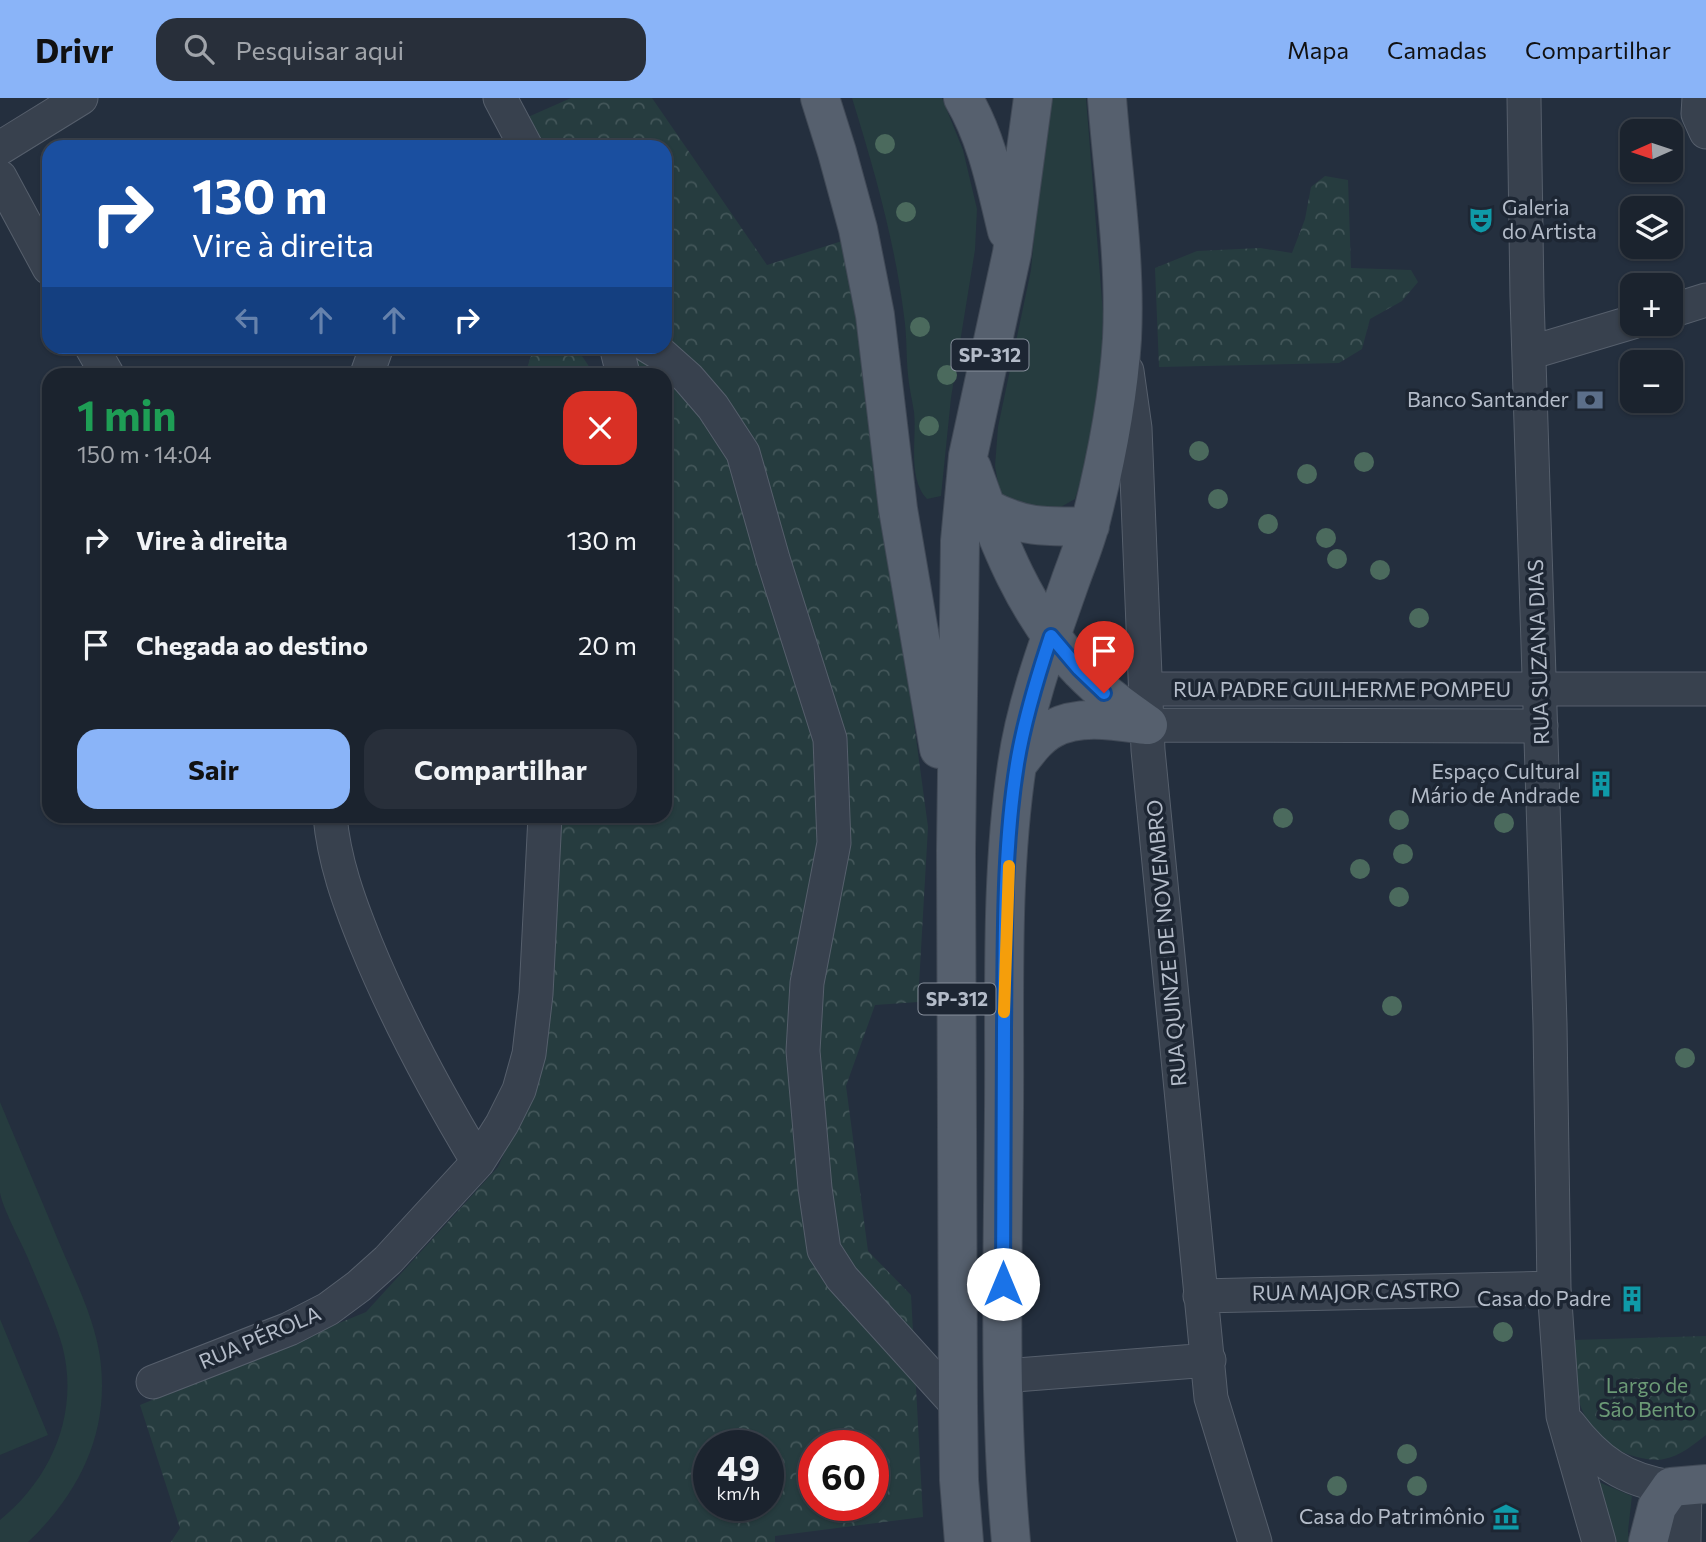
<!DOCTYPE html>
<html lang="pt">
<meta charset="utf-8">
<style>
body{margin:0;font-family:Commissioner,sans-serif;background:#282f3a;color:#f1f3f6;height:100vh;display:flex;flex-direction:column;font-size:26px;white-space:nowrap}
*{box-sizing:border-box;margin:0}
p{font-size:23px;color:#a0a4aa}
.icon{flex:none;width:38px;height:38px;fill:none;stroke:currentColor;stroke-width:2;stroke-linecap:round;stroke-linejoin:round}
.map{position:relative;flex:1;overflow:hidden}
.side{position:absolute;left:42px;top:270px;width:630px;height:455px;display:flex;flex-direction:column;background:#1b232e;border-radius:21px;box-shadow:0 2px 5px #0004,0 0 0 2px #39404a}
.side>*{flex:none}
.hud{position:absolute;left:42px;top:42px;width:630px;height:214px;border-radius:21px;box-shadow:0 2px 5px #0004,0 0 0 2px #39404a;background:#1a4fa0;color:#fff;overflow:hidden}
.needle{width:46px;rotate:267deg}
.buttons{position:absolute;left:1620px;top:21px;display:grid;gap:14px}
.buttons a{display:grid;place-items:center;width:63px;height:63px;border-radius:14px;background:#1b232e;box-shadow:0 2px 5px #0004,0 0 0 2px #39404a;font-size:35px}
.speed{position:absolute;left:693px;top:1332px;display:flex;gap:14px;font-size:35px;font-weight:700;text-align:center}
.speed>*{display:grid;place-content:center;width:91px;height:91px;border-radius:50%;background:#1b232e;box-shadow:0 2px 5px #0004,0 0 0 2px #39404a;line-height:1}
.speed small{font-size:18px;font-weight:400}
.speed .limit{border:10px solid #d22;background:#fff;color:#111}
.pin{position:absolute;display:grid;place-items:center;width:60px;height:60px;color:#fff;margin:-72px -30px;border-radius:50% 50% 50% 0;rotate:-45deg;box-shadow:0 0 7px #0007}
.pin .icon{rotate:45deg}
.me{position:absolute;width:77px;margin:-38px;rotate:0deg;stroke-linejoin:round;filter:drop-shadow(0 0 5px #0008)}
.turn{display:flex;align-items:center;gap:24px;height:147px;padding:0 35px;font-size:32px}
.turn .icon{width:91px;height:91px;stroke-width:2.5}
.turn b{display:block;font-size:49px;line-height:60px}
.lanes{display:flex;align-items:center;height:66px;padding:0 35px;background:#0003;justify-content:center;gap:35px;direction:ltr}
.lanes .off{opacity:.35}
.round{display:grid;place-items:center;flex:none;width:74px;height:74px;border-radius:21px;background:#282f3a}
.head{display:flex;align-items:center;justify-content:space-between;height:119px;padding:0 35px}
h1{font-size:42px;font-weight:700;line-height:52px;color:#1e9e55}
.primary-button{display:flex;gap:14px;margin-top:auto;padding:14px 35px}
.primary-button a{flex:1;height:80px;border-radius:21px;background:#8ab4f8;color:#111;font-size:28px;font-weight:700;line-height:80px;text-align:center}
.primary-button a+a{background:#282f3a;color:#f1f3f6}
ul{padding:0;list-style:none}
li{display:flex;align-items:center;gap:21px;height:105px;padding:0 35px}
li div{flex:1}
li b{display:block;font-size:26px}
li em{font-style:normal}
header{display:flex;align-items:center;gap:42px;box-sizing:border-box;height:98px;padding:0 35px;background:#8ab4f8;color:#111}
header strong{font-size:33px}
nav{display:flex;gap:38px;margin-inline-start:auto;font-size:24px}
.search{width:490px;height:63px;background:#282f3a;display:flex;align-items:center;gap:18px;box-sizing:border-box;padding:0 24px;border-radius:21px;color:#a0a4aa;font-size:26px}
.map>svg:first-child{display:block}
</style>
<header>
<strong>Drivr</strong>
<div class="search"><svg class="icon" aria-label="search" viewBox="0 0 24 24"><circle cx="10" cy="10" r="6"/><path d="M15 15l6 6"/></svg>Pesquisar aqui</div>
<nav><a>Mapa</a><a>Camadas</a><a>Compartilhar</a></nav>
</header>
<div class="map">
<svg width="1706" height="1444" viewBox="0 0 1706 1444">
<defs>
<pattern id="forest-crowns" width="20" height="18" patternUnits="userSpaceOnUse" patternTransform="scale(1.75)"><rect width="20" height="18" fill="#263c3f"/><path d="M2 6a3 3 0 1 1 6 0M12 15a3 3 0 1 1 6 0" fill="none" stroke="#435659"/></pattern>
</defs>
<rect width="100%" height="100%" fill="#242f3e"/>
<path fill="#263c3f" d="M 852,0 L 942,0 L 963,52 L 977,111 L 975,152 L 951,300 L 941,398 L 927,401 C 907,380 917,341 914,314 C 912,301 909,289 908,277 C 906,257 907,237 904,218 C 895,144 874,71 852,0 Z
M 1047,0 L 1086,0 L 1103,215 L 1102,244 L 1100,290 L 1088,358 L 1075,401 L 1050,415 L 1019,412 L 1000,396 L 995,368 L 998,329 L 1031,172 Z
M 0,1004 C 19,1050 39,1096 58,1142 C 73,1178 92,1214 99,1253 C 112,1329 82,1393 28,1444 L 0,1444 L 0,1422 C 52,1380 80,1314 62,1247 C 53,1217 39,1187 27,1158 C 19,1140 4,1113 0,1095 C 0,1087 0,1076 0,1068 C 0,1047 0,1026 0,1004 Z
M 0,1221 L 48,1337 L 0,1357 Z
M 1594,1382 L 1632,1398 L 1628,1433 L 1629,1444 L 1613,1444 Z"/>
<path fill="url(#forest-crowns)" fill-rule="evenodd" d="M 571,0 L 652,0 L 767,167 L 842,143 L 858,210 L 928,729 L 918,904 L 875,907 L 846,988 L 868,1153 L 911,1197 L 923,1419 L 775,1438 L 775,1444 L 171,1444 L 180,1430 L 140,1307 L 366,1214 L 498,1069 L 536,985 L 551,718 L 665,718 L 665,276 L 637,276 L 630,249 L 665,248 L 665,49 L 542,49 L 528,19 ZM 709,1348 L 768,1348 L 768,1407 L 709,1407 ZM 814,1348 L 873,1348 L 873,1407 L 814,1407 Z
M 1325,78 L 1348,82 L 1351,170 L 1411,172 L 1418,184 L 1402,203 L 1370,221 L 1362,251 L 1339,265 L 1159,269 L 1155,170 L 1197,153 L 1260,150 L 1292,155 L 1305,121 L 1311,89 Z
M 534,249 L 576,249 L 594,276 L 525,276 Z
M 1706,1238 L 1706,1337 C 1693,1347 1680,1358 1664,1361 C 1656,1363 1645,1361 1637,1359 C 1600,1349 1585,1327 1575,1291 C 1571,1276 1573,1257 1573,1242 Z"/>
<g fill="none" stroke-linecap="round" stroke-linejoin="round">
<g stroke="#565f6c" stroke-width="35">
<path id="minor" d="M 500,0 L 526,49
M 1524,0 L 1527,199 L 1550,926 L 1554,1190 L 1563,1318 L 1599,1444
M 1699,0 L 1698,16 L 1706,34
M 0,50 L 81,0
M 0,79 L 49,170
M 1671,213 L 1706,202
M 91,248 L 107,276
M 616,248 L 623,276
M 648,248 L 661,256 L 688,280 L 713,309 L 743,355 L 773,461 L 830,641 L 834,745 L 807,885 L 803,953 L 815,1090 L 824,1152 L 842,1180 L 958,1308
M 1529,255 L 1633,224
M 1127,273 L 1135,330 L 1148,652 L 1211,1300 L 1255,1444
M 367,276 L 377,248
M 1146,591 L 1706,591
M 1148,627 L 1541,628
M 330,718 C 334,763 349,804 366,846 C 397,922 436,994 478,1064
M 1200,1198 L 1554,1190
M 1004,1278 L 1209,1262
M 153,1284 L 289,1231 L 328,1211 L 359,1188 L 388,1162 L 478,1064 L 502,1026 L 519,992 L 529,956 L 536,896 L 545,718
M 1569,1326 C 1597,1363 1624,1382 1671,1389
M 1684,1444 L 1685,1388"/>
</g>
<g stroke="#414a57" stroke-width="40">
<path id="major" d="M 820,0 L 837,54 L 858,131 L 875,217 L 898,411 L 939,651
M 963,0 C 987,40 996,88 1007,133
M 972,370 C 997,442 1026,518 1081,573 C 1101,594 1124,610 1148,627
M 986,410 C 1026,431 1046,429 1090,428
M 1017,667 C 1027,654 1037,639 1052,631 C 1080,616 1116,623 1146,627
M 964,1444 L 959,1382 L 958,1308 L 956,753 L 960,443 L 968,358 L 1012,155 L 1033,0
M 1011,1444 C 998,1300 1003,1156 1004,1012 C 1005,898 1000,780 1017,667 C 1026,604 1049,544 1070,484 C 1077,464 1086,443 1091,422 C 1106,363 1118,303 1122,241 C 1126,161 1113,80 1107,0
M 1648,1444 L 1657,1409 L 1671,1389 L 1706,1386"/>
</g>
<use href="#minor" stroke="#38414e" stroke-width="33"/>
<use href="#major" stroke="#56606e" stroke-width="38"/>
</g>
<g fill="#4b6a5d">
<circle cx="885" cy="46" r="10"/>
<circle cx="906" cy="114" r="10"/>
<circle cx="920" cy="229" r="10"/>
<circle cx="947" cy="277" r="10"/>
<circle cx="929" cy="328" r="10"/>
<circle cx="1199" cy="353" r="10"/>
<circle cx="1364" cy="364" r="10"/>
<circle cx="1307" cy="376" r="10"/>
<circle cx="1218" cy="401" r="10"/>
<circle cx="1268" cy="426" r="10"/>
<circle cx="1326" cy="440" r="10"/>
<circle cx="1337" cy="461" r="10"/>
<circle cx="1380" cy="472" r="10"/>
<circle cx="1419" cy="520" r="10"/>
<circle cx="1283" cy="720" r="10"/>
<circle cx="1399" cy="722" r="10"/>
<circle cx="1504" cy="725" r="10"/>
<circle cx="1403" cy="756" r="10"/>
<circle cx="1360" cy="771" r="10"/>
<circle cx="1399" cy="799" r="10"/>
<circle cx="1392" cy="908" r="10"/>
<circle cx="1685" cy="960" r="10"/>
<circle cx="1503" cy="1234" r="10"/>
<circle cx="1407" cy="1356" r="10"/>
<circle cx="1337" cy="1388" r="10"/>
<circle cx="1417" cy="1388" r="10"/>
</g>
<g fill="none" stroke-linecap="round" stroke-linejoin="round">
<g stroke="#114b97" stroke-width="18">
<path id="route" d="M 1003,1186 C 1003,1101 1004,1016 1004,931 C 1005,844 1003,753 1017,666 C 1024,622 1037,580 1051,538 L 1079,571 L 1104,595"/>
</g>
<use href="#route" stroke="#1a73e8" stroke-width="12"/>
<path stroke="#f59e0b" stroke-width="12" d="M 1004,914 L 1009,768"/>
</g>
<defs>
<g id="theatre-bare" transform="scale(2.1)"><path d="M-5-5.5Q0-4 5-5.5V0Q5 5 0 6Q-5 5-5 0ZM-3.3-2.5H-1v1.5H-3.3ZM1-2.5H3.3v1.5H1ZM-2.8 1Q0 5.5 2.8 1Z" fill="#0f9aa8" stroke="#1d2633" stroke-width="2.5" paint-order="stroke"/></g>
<g id="bank-bare" transform="scale(2.1)"><path d="M-6-4H6V4H-6ZM0-2.3a2.3 2.3 0 1 0 0 4.6a2.3 2.3 0 1 0 0-4.6Z" fill="#5c6f8a" stroke="#1d2633" stroke-width="2.5" paint-order="stroke"/></g>
<g id="building-bare" transform="scale(2.1)"><path d="M-4-6H4V6H1V3H-1V6H-4ZM-2.5-4.3h1.7v1.8h-1.7ZM.8-4.3h1.7v1.8H.8ZM-2.5-1h1.7V.8h-1.7ZM.8-1h1.7V.8H.8Z" fill="#0f9aa8" stroke="#1d2633" stroke-width="2.5" paint-order="stroke"/></g>
<g id="museum-bare" transform="scale(2.1)"><path d="M0-6L6-3V-2H-6V-3ZM-5-1h2V3h-2ZM-1-1h2V3h-2ZM3-1h2V3H3ZM-6 4H6V6H-6Z" fill="#0f9aa8" stroke="#1d2633" stroke-width="2.5" paint-order="stroke"/></g>
</defs>
<g fill-rule="evenodd">
<use href="#theatre-bare" x="1481" y="122"/>
<use href="#bank-bare" x="1590" y="302"/>
<use href="#building-bare" x="1601" y="686"/>
<use href="#building-bare" x="1632" y="1201"/>
<use href="#museum-bare" x="1506" y="1419"/>
</g>
<g text-anchor="middle" stroke-width="7" stroke-linejoin="round" paint-order="stroke">
<g fill="#1d2633" stroke="#878f9c" stroke-width="2">
<rect x="951.5" y="241.5" width="77" height="31" rx="5"/>
<rect x="918.5" y="885.5" width="77" height="31" rx="5"/>
</g>
<g font-size="19" font-weight="bold" fill="#b4bcc9">
<text x="990" y="264">SP-312</text>
<text x="957" y="908">SP-312</text>
</g>
<g font-size="21" fill="#b4bcc9" stroke="#1d2633" text-anchor="end">
<text x="1502" y="117" text-anchor="start">Galeria<tspan x="1502" dy="24">do Artista</tspan></text>
<text x="1569" y="309">Banco Santander</text>
<text x="1580" y="681">Espaço Cultural<tspan x="1580" dy="24">Mário de Andrade</tspan></text>
<text x="1611" y="1208">Casa do Padre</text>
<text x="1485" y="1426">Casa do Patrimônio</text>
</g>
<g font-size="21" fill="#b4bcc9" stroke="#1d2633">
<text transform="translate(1539 554) rotate(-92)" y="7">RUA SUZANA DIAS</text>
<text x="1342" y="599">RUA PADRE GUILHERME POMPEU</text>
<text transform="translate(1167 845) rotate(-95)" y="7">RUA QUINZE DE NOVEMBRO</text>
<text transform="translate(1356 1194) rotate(-1)" y="7">RUA MAJOR CASTRO</text>
<text transform="translate(260 1240) rotate(-23)" y="7">RUA PÉROLA</text>
</g>
<g font-size="21" fill="#6b9a76" stroke="#1d2633">
<text x="1647" y="1295">Largo de<tspan x="1647" dy="24">São Bento</tspan></text>
</g>
</g>
</svg>
<div class="buttons">
<a><svg class="needle" viewBox="-14 -14 28 28"><path d="M0-13l5 13h-10z" fill="#e53935"/><path d="M0 13l5-13h-10z" fill="#a0a4aa"/></svg></a>
<a><svg class="icon" aria-label="layers" viewBox="0 0 24 24"><path d="M12 4l9 5-9 5-9-5zM3 14l9 5 9-5"/></svg></a>
<a>+</a>
<a>−</a>
</div>
<div class="speed"><div>49<small>km/h</small></div><div class="limit">60</div></div>
<div class="pin" style="left:1104px;top:595px;background:#d93025"><svg class="icon" aria-label="arrive" viewBox="0 0 24 24"><path d="M6 21V4h12l-3 4 3 4H6"/></svg></div>
<svg class="me" style="left:1003px;top:1186px" viewBox="-20 -20 40 40"><circle r="19" fill="#fff"/><path d="M0-13L10 11 0 6-10 11z" fill="#1a73e8"/></svg>
<div class="hud">
<div class="turn"><svg class="icon" aria-label="right" viewBox="0 0 24 24"><path d="M7 20v-9h11M14 6l5 5-5 5"/></svg><div><b>130 m</b>Vire à direita</div></div>
<div class="lanes"><svg class="icon off" aria-label="left" viewBox="0 0 24 24"><path d="M17 20v-9H6M10 6l-5 5 5 5"/></svg><svg class="icon off" aria-label="ahead" viewBox="0 0 24 24"><path d="M12 20V5M6 11l6-6 6 6"/></svg><svg class="icon off" aria-label="ahead" viewBox="0 0 24 24"><path d="M12 20V5M6 11l6-6 6 6"/></svg><svg class="icon" aria-label="right" viewBox="0 0 24 24"><path d="M7 20v-9h11M14 6l5 5-5 5"/></svg></div>
</div>
<section class="side">
<div class="head"><div><h1>1 min</h1><p>150 m · 14:04</p></div><a class="round" style="background:#d93025;color:#fff"><svg class="icon" aria-label="close" viewBox="0 0 24 24"><path d="M6 6l12 12M18 6L6 18"/></svg></a></div>
<ul>
<li><svg class="icon" aria-label="right" viewBox="0 0 24 24"><path d="M7 20v-9h11M14 6l5 5-5 5"/></svg><div><b>Vire à direita</b></div><em>130 m</em></li>
<li><svg class="icon" aria-label="arrive" viewBox="0 0 24 24"><path d="M6 21V4h12l-3 4 3 4H6"/></svg><div><b>Chegada ao destino</b></div><em>20 m</em></li>
</ul>
<div class="primary-button"><a>Sair</a><a>Compartilhar</a></div>
</section>
</div>
